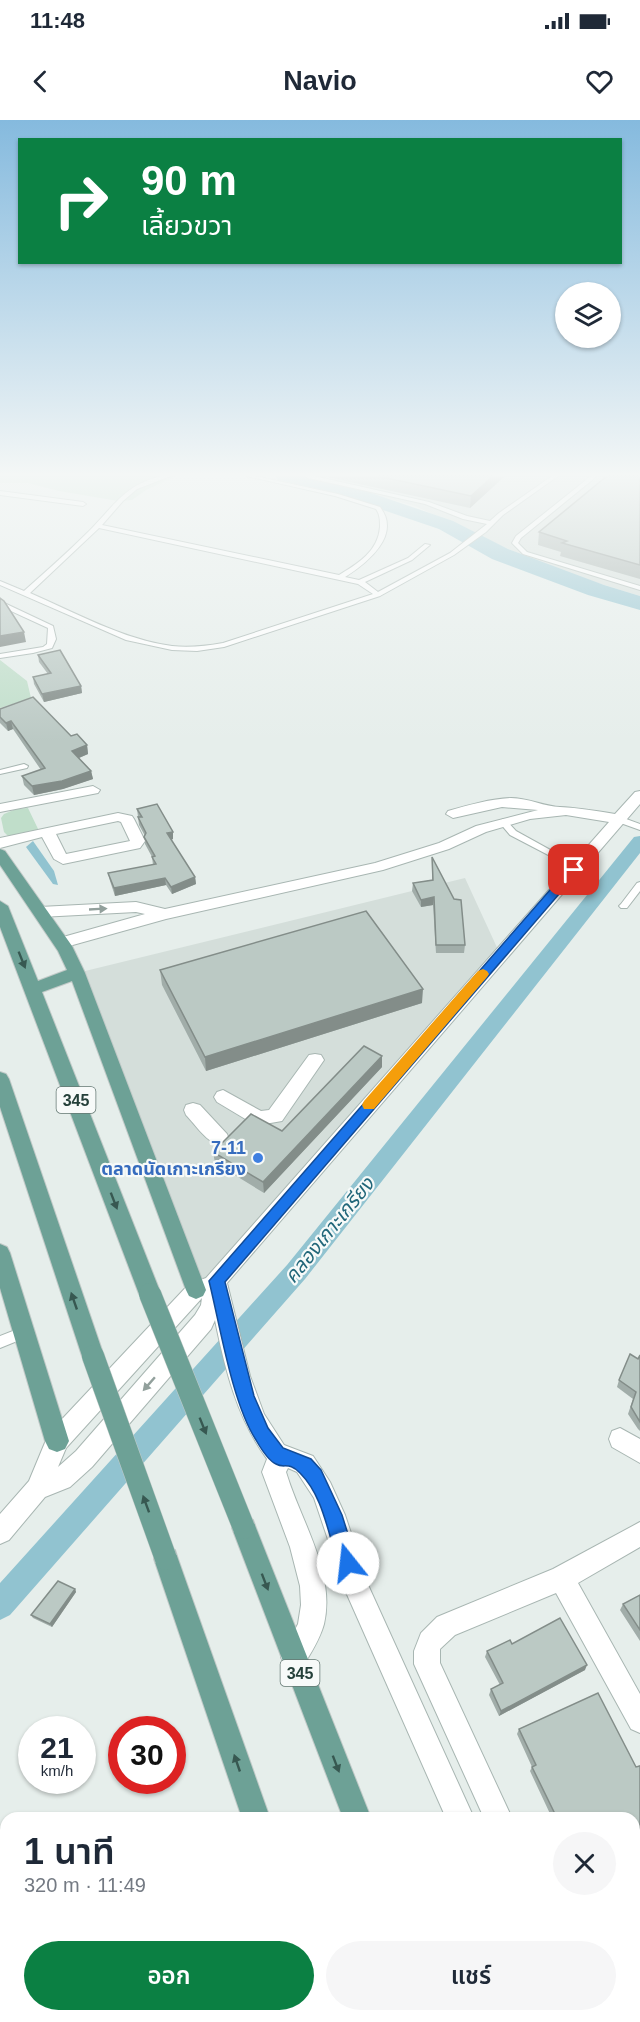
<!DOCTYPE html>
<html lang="th">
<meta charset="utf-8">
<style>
body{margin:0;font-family:Helvetica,"Noto Sans Thai",sans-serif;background:#f6f6f7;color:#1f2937;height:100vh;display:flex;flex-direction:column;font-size:22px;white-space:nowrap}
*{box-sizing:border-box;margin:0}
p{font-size:20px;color:#747a83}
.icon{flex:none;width:33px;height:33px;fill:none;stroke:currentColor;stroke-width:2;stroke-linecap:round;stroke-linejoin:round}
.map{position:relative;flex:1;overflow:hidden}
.details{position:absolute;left:0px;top:1692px;width:640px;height:210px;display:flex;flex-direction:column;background:#fff;border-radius:18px 18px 0 0;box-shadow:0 2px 4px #0004}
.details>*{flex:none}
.top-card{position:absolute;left:18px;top:18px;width:604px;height:126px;border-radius:0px;box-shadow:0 2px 4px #0004;background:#0b8043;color:#fff;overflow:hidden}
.fabs{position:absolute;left:555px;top:162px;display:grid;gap:12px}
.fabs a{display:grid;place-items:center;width:66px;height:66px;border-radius:50%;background:#fff;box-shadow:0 2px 4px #0004;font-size:30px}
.speed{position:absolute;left:18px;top:1596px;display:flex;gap:12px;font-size:30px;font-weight:700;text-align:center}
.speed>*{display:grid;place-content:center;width:78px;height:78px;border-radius:50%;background:#fff;box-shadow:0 2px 4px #0004;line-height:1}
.speed small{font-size:15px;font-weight:400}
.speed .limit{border:9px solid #d22;background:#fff;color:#111}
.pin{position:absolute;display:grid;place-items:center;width:51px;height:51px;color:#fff;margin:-26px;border-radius:12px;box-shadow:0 3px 9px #0006}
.me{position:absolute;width:66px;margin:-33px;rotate:344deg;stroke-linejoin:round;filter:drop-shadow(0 0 4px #0008)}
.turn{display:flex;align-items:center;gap:21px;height:126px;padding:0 24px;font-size:27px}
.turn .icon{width:78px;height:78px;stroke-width:2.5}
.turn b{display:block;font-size:42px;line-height:51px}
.round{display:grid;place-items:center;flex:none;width:63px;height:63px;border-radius:32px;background:#f6f6f7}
.summary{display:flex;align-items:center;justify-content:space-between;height:102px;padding:0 24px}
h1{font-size:36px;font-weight:600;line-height:45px}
.cta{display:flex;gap:12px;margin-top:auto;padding:12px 24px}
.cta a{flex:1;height:69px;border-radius:36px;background:#0b8043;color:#fff;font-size:24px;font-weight:600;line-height:69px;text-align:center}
.cta a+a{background:#f6f6f7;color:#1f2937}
.status{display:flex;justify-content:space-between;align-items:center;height:42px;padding:0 30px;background:#fff;direction:ltr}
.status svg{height:16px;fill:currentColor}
header{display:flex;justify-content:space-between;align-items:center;height:78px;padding:0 24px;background:#fff;font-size:27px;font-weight:600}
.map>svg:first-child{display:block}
</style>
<div class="status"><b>11:48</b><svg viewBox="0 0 49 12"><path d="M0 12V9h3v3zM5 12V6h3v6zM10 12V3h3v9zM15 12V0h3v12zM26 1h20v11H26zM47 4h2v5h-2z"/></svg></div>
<header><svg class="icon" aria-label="back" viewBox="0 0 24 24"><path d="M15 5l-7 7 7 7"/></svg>Navio<svg class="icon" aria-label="heart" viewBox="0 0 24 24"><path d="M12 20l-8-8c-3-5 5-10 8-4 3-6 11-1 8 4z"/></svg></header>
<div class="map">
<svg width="640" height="1902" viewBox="0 0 640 1902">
<rect width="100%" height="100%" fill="#e6eeeb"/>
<path fill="#d4deda" d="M 307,356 L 640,356 L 640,476 L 552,449 L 415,386 Z
M 465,758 L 500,834 L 196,1170 L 77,853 Z"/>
<path fill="#c0deca" d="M 0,356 L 176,356 L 146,370 L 132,380 L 118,381 L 59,371 L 28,363 L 0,363 Z
M 0,540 L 27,561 L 31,578 L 0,588 Z
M 28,688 L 39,711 L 8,716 L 4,712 L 1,698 L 4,694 L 16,689 Z"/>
<path fill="#91c3d0" d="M 33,721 L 54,751 L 58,765 L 53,764 L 26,727 Z"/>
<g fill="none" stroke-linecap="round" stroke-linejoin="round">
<path fill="#91c3d0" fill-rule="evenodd" d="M 640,716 L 640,733 L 305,1159 L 10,1495 L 0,1500 L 0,1463 L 287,1145 L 634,717 Z"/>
<path fill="#91c3d0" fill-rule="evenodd" d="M 275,356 L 312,356 L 339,362 L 453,401 L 508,429 L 604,465 L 640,476 L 640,490 L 588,475 L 492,439 L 439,409 L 327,371 L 278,360 Z"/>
<g stroke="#a8b6b2" stroke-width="2">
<path id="service" d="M 162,356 L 171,356 L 137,369 L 123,381 L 102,405 L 339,455 C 357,444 378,432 380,407 C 380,400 380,395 376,389 L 335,376 L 246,356 L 255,356 L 338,374 L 380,387 C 402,415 367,443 345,457 L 359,460 L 408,438 L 425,424 L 430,425 L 412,440 L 365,462 L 378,472 L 450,433 L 487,404 L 463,399 L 425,384 L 308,358 L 305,356 L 314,356 L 429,382 L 467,396 L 490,401 L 499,393 L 552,356 L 558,356 L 503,395 L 486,412 L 454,435 L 380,476 L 224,527 L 197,531 L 172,530 L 126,520 L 0,465 L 0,461 L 24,471 C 45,452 66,434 86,414 C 113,388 123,365 162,356 ZM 99,408 L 358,464 L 373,474 L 223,523 C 206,526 189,528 172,526 C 124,520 74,492 30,473 Z
M 591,356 L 597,356 L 521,418 L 518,423 L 527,432 L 640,466 L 640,470 L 523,434 L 512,423 L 516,416 Z
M 0,371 L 83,382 L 86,384 L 83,386 L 0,375 Z
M 0,481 L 53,506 L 56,519 L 52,528 L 33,533 L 0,538 L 0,534 L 43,527 L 47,524 L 48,508 L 0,486 Z
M 24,644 L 28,646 L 27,648 L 0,654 L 0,650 Z
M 618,696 L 640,704 L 640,710 L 615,701 L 614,699 Z
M 503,699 L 506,700 L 516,711 L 563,737 L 562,739 L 556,739 L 510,715 L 499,702 Z
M 640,762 L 640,771 L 627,788 L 621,788 L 619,786 L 621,784 L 637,763 Z
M 23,1207 L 27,1209 L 29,1213 L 27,1217 L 0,1228 L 0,1216 Z"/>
</g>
<g stroke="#a8b6b2" stroke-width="2">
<path id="minor" d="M 93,666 L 100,670 L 98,673 L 0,692 L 0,684 Z
M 640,671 L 640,684 L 227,1163 L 250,1256 L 264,1294 L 284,1325 L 313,1336 L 330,1362 L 345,1395 L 369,1467 L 474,1698 L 446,1698 L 345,1470 L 314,1378 L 297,1352 L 288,1348 L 286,1352 C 300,1400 336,1452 324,1504 C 320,1519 311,1533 303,1546 L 294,1550 L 285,1546 L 281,1537 L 298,1504 L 301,1485 L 300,1466 L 290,1427 L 262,1352 L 267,1339 C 237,1298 225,1249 215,1200 L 211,1209 L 92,1347 L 70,1367 L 45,1377 L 9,1420 L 0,1424 L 0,1394 L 29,1361 L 49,1313 L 189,1164 L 206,1158 L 609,702 L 566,695 L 530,699 L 486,712 L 449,729 L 383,750 L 166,799 L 62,828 L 56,827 L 54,823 L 56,819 L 145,794 L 136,792 L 40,797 L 32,792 L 40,787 L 136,782 L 165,789 L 375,743 L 439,723 L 476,706 L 538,690 L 502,687 L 453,698 L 446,694 L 448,691 C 469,685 490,679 511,678 C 529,678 545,687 560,687 C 579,688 597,691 615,694 L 635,672 ZM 202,1178 L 201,1185 L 195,1195 L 76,1331 L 58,1347 L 66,1328 Z
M 118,693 L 132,696 L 134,699 L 145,721 L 140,728 L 63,744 L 54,739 L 42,717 L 0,728 L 0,718 ZM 118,701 L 121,702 L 130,721 L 66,734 L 56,714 Z
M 315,934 L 321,935 L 324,940 L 282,1001 L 259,1005 L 252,1003 L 217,982 L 214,977 L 217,972 L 223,970 L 261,991 L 269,990 L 309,935 Z
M 193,983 L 200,985 L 227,1014 L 229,1019 L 227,1024 C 210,1029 197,1006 186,995 L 184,990 L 186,985 Z
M 620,1308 L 640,1319 L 640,1343 L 612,1327 L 609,1319 L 612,1311 Z
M 640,1402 L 640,1427 L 578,1463 L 640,1574 L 640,1613 L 631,1609 L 556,1473 L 455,1515 L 440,1529 L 440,1543 L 512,1698 L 484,1698 L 414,1544 L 414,1531 L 421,1513 L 437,1497 L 553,1449 Z
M 535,1896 L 566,1896 L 568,1902 L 537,1902 Z"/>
</g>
<g stroke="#c2cac8" stroke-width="2">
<path id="primary" d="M 0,729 L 5,731 L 72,826 L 85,853 L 206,1170 L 203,1176 L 196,1179 L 189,1176 L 186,1170 L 72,861 L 42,872 L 161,1174 L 157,1180 L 150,1183 L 143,1180 L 139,1174 L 0,807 L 0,781 L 8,786 L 38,861 L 67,850 L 58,831 L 0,745 Z
M 0,952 L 6,954 L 9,959 L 104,1236 L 101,1243 L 93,1246 L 85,1243 L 82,1236 L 0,987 Z
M 0,1124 L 7,1127 L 10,1133 L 69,1321 L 65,1329 L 57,1332 L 49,1329 L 45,1321 L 0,1168 Z
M 244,1396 L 253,1400 L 256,1408 L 371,1698 L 343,1698 L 232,1408 L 235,1400 Z
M 166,1427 L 175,1430 L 178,1439 L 270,1698 L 242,1698 L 154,1439 L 157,1430 Z
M 310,1896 L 340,1896 L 342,1902 L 312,1902 Z
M 419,1896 L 450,1896 L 452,1902 L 421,1902 Z"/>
</g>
<use href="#service" fill="#fff" fill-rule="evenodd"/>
<use href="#minor" fill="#fff" fill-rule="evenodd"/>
<use href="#primary" fill="#6da196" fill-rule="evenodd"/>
<g stroke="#c2cac8" stroke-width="23" stroke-linecap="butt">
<path id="primary-bridge" d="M 150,1174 L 244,1408
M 93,1236 L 166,1439"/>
</g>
<use href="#primary-bridge" stroke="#6da196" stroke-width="22"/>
</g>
<path fill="#a1ada9" d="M 322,356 L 505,356 L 470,388 Z
M 640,356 L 640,459 L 560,436 L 561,432 L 538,425 L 539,412 Z
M 38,535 L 81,566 L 82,573 L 44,582 L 34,564 L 33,557 L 48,554 L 39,542 Z
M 0,589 L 71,616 L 87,625 L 88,634 L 79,638 L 91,651 L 93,659 L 63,669 L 34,675 L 24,665 L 22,656 L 41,650 L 13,609 L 8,611 L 0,603 Z
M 137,689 L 173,719 L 171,720 L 195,757 L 196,764 L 172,774 L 166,765 L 115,776 L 110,761 L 108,753 L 153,745 L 152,737 L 145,724 L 145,716 L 139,705 Z
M 432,737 L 465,825 L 464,833 L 436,833 L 433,785 L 421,787 L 412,771 L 413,763 L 432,760 Z
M 160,850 L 422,883 L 206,951 L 162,865 Z
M 382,936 L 382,947 L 264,1073 L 215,1043 L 213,1032 L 282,1011 Z
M 640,1235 L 640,1311 L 638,1309 L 628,1294 L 633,1279 L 617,1267 L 619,1260 Z
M 75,1469 L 76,1472 L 52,1507 L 33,1498 L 31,1495 Z
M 640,1475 L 640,1521 L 620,1490 L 623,1484 Z
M 512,1524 L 585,1550 L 499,1596 L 489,1575 L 491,1569 L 500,1565 L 485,1537 L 487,1531 Z
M 519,1609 L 636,1647 L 640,1645 L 640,1868 L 635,1871 L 634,1698 L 552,1698 L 530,1651 L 532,1647 L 517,1614 Z"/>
<path fill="#838d89" d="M 493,356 L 505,356 L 470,388 L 471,376 Z
M 24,512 L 26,522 L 0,527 L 0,516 Z
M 81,566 L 82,573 L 44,582 L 42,574 Z
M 11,601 L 13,609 L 8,611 L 6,603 Z
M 87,625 L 88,634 L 74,640 L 72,631 Z
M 91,651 L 93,659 L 63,669 L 34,675 L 32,666 Z
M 173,712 L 173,719 L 167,720 L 167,713 Z
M 195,757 L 196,764 L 172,774 L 171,767 Z
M 165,758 L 166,765 L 115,776 L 114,768 Z
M 434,777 L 433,785 L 421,787 L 421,780 Z
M 423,869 L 422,883 L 206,951 L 205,937 Z
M 382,936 L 382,947 L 264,1073 L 263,1062 Z
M 75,1469 L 76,1472 L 52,1507 L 50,1504 Z
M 587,1545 L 585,1550 L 499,1596 L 501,1591 Z"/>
<path fill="#bbc9c4" stroke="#838d89" stroke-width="1.5" d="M 377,356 L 493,356 L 471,376 Z
M 607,356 L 640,356 L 640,445 L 562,423 L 567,421 L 539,412 Z
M 0,478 L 4,481 L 24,512 L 0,516 Z
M 60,530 L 81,566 L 42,574 L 33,557 L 51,553 L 38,535 Z
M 33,577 L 71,616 L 77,614 L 87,625 L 72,631 L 91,651 L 62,661 L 32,666 L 22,656 L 45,648 L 11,601 L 6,603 L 0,597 L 0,589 Z
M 157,684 L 173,712 L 167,713 L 195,757 L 171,767 L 165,758 L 114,768 L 108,753 L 156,744 L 152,737 L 155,736 L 144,717 L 146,713 L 138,697 L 142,697 L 137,689 Z
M 432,737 L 454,779 L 461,780 L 465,825 L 436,825 L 434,777 L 421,780 L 413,763 L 433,760 Z
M 366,791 L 423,869 L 205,937 L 160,850 Z
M 364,926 L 382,936 L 263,1062 L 213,1032 L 251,994 L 282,1011 Z
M 630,1234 L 638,1239 L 640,1235 L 640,1302 L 631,1287 L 636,1272 L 619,1260 Z
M 58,1461 L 75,1469 L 50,1504 L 31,1495 Z
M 640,1475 L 640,1510 L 623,1484 Z
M 560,1498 L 587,1545 L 501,1591 L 491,1569 L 503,1563 L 487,1531 L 510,1520 L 512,1524 Z
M 598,1573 L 636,1647 L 640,1646 L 640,1867 L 639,1868 L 634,1859 L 634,1698 L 557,1698 L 532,1647 L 536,1645 L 519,1609 Z"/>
<defs><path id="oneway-solid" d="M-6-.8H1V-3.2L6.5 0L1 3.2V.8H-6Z" transform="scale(1.5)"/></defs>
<g fill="#92a09c">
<use href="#oneway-solid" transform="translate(98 789) rotate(-3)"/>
<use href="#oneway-solid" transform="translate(149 1264) rotate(131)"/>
</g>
<g fill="#375851">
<use href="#oneway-solid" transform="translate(22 840) rotate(68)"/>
<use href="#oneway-solid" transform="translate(114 1081) rotate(69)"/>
<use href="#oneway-solid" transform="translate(74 1181) rotate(-109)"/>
<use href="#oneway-solid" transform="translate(203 1306) rotate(68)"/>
<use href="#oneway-solid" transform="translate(146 1384) rotate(-110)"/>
<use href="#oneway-solid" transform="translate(265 1462) rotate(69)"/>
<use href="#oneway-solid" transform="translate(237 1643) rotate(-109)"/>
<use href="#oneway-solid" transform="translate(336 1644) rotate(69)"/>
</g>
<linearGradient id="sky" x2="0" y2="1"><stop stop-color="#85bade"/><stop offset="0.57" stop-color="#f4f7f6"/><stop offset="1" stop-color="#f4f7f6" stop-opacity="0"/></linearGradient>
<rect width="640" height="622" fill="url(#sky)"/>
<path fill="#1a73e8" stroke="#114b97" stroke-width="1.5" d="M 574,746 L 578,747 L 578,752 L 225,1162 L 254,1276 L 268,1308 L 283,1328 L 311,1339 L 321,1350 L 342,1395 L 357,1443 L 355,1450 L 348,1452 L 341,1450 C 328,1418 325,1378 300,1353 C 289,1341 284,1349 276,1344 C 269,1341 260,1327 256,1320 C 232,1283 220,1205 209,1161 L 570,747 Z"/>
<path fill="#f59e0b" d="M 483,849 L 487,851 L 489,854 L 487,857 L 374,989 L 364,989 L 362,985 L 364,981 L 478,851 Z"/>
<circle fill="#3f7fe0" stroke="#f7faf9" stroke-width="2" cx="258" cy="1038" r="6"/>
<g text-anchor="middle" stroke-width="4.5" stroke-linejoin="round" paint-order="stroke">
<g fill="#f7faf9" stroke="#647873" stroke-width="1.5">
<rect x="56.5" y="967" width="39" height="26" rx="4.5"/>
<rect x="280.5" y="1540" width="39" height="26" rx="4.5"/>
</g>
<g font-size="16" font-weight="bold" fill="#25403a">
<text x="76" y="986">345</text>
<text x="300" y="1559">345</text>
</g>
<g font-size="18" font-weight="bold" fill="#366cbe" stroke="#f7faf9" text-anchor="end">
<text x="246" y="1034">7-11<tspan x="246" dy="21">ตลาดนัดเกาะเกรียง</tspan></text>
</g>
<g font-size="20" font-style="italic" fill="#22677a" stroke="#f7faf9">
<text transform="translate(329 1110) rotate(-51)" y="7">คลองเกาะเกรียง</text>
</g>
</g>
</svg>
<div class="fabs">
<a><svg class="icon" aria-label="layers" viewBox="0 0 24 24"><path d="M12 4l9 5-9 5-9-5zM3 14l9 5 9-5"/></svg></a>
</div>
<div class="speed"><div>21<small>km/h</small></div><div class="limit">30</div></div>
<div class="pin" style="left:574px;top:750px;background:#d93025"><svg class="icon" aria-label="arrive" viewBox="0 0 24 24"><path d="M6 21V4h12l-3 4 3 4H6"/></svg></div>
<svg class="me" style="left:348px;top:1443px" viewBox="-20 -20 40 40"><circle r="19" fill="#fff"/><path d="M0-13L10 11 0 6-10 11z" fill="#1a73e8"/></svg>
<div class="top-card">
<div class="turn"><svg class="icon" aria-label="right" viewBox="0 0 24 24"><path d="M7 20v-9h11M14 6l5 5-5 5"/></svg><div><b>90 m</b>เลี้ยวขวา</div></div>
</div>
<section class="details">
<div class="summary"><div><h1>1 นาที</h1><p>320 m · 11:49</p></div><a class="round"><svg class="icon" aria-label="close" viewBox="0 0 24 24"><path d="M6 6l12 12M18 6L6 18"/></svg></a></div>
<div class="cta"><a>ออก</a><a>แชร์</a></div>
</section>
</div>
